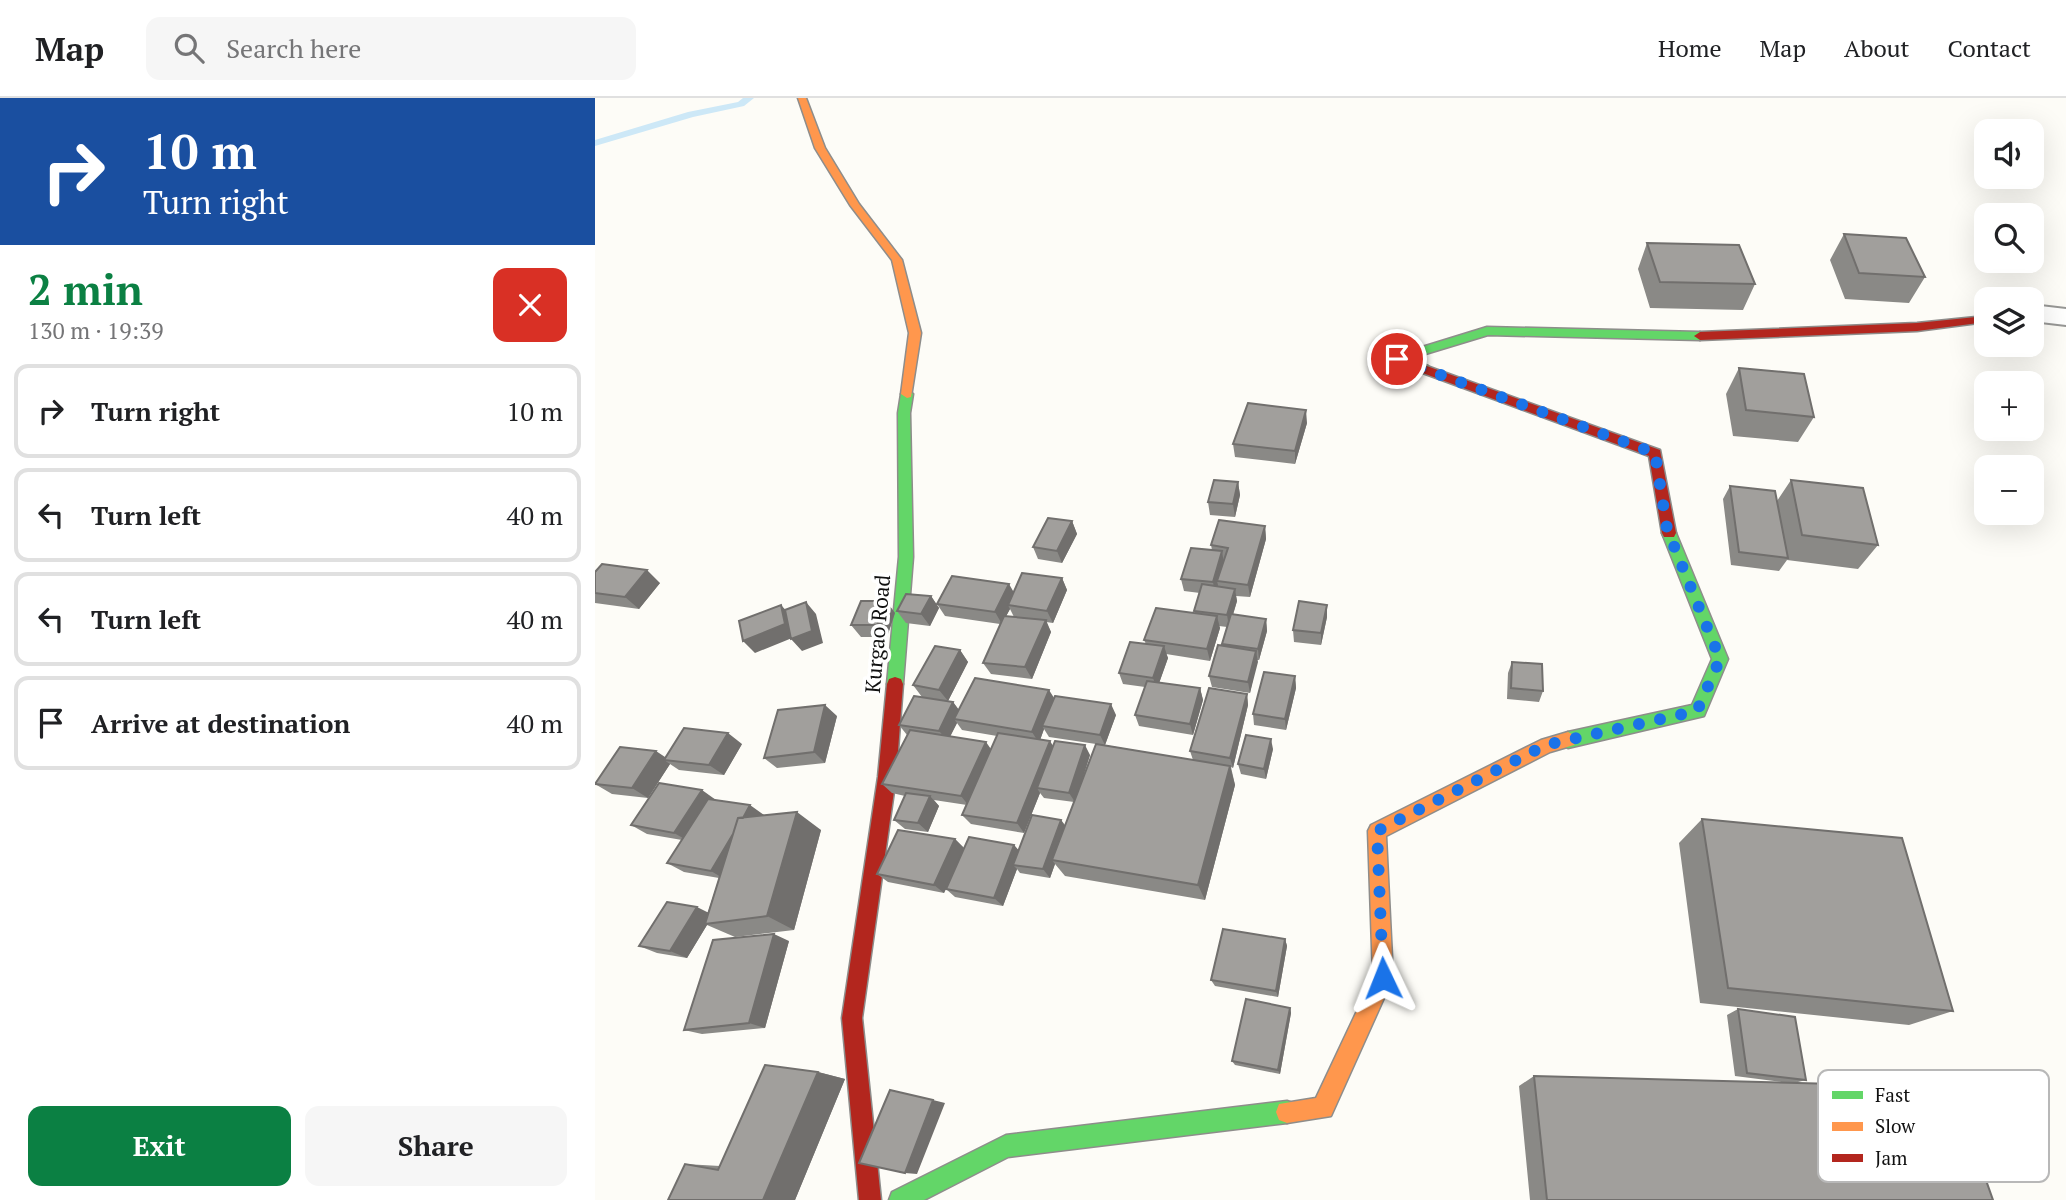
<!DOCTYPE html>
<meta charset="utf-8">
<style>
body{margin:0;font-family:"PT Serif",serif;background:#f6f6f6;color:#202124;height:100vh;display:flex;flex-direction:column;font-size:26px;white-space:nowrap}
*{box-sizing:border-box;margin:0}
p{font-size:23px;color:#757577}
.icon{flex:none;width:38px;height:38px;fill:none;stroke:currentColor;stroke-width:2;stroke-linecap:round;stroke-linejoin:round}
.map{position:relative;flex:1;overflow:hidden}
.side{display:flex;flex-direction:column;background:#fff;width:595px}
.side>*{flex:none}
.guide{background:#1a4fa0;color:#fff;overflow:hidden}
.fabs{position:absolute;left:1379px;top:21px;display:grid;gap:14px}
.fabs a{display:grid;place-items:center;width:70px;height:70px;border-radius:14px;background:#fff;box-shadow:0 7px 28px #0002;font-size:35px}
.pin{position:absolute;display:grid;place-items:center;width:60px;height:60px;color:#fff;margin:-30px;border:4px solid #fff;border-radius:50%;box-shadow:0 2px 7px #0007}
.me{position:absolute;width:77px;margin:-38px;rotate:358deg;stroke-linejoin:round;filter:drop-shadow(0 0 5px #0008)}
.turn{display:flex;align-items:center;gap:24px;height:147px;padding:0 28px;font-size:32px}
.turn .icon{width:91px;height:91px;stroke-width:2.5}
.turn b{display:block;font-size:49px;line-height:60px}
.round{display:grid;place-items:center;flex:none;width:74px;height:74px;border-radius:14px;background:#f6f6f6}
.overview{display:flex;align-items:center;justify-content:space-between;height:119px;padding:0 28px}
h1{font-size:42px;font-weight:700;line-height:52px;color:#0b8043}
.button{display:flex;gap:14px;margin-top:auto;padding:14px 28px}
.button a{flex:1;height:80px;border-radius:14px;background:#0b8043;color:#fff;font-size:28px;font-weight:700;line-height:80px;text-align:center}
.button a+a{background:#f6f6f6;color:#202124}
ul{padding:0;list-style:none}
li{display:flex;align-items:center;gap:21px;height:94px;margin:0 14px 10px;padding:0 14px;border:4px solid #e0e0e0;border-radius:14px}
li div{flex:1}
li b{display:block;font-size:26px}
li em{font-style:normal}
header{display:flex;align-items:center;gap:42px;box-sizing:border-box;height:98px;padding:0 35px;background:#fff;border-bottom:2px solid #e0e0e0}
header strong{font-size:33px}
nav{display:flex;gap:38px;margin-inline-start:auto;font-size:24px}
.search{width:490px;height:63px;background:#f6f6f6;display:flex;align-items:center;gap:18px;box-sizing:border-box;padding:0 24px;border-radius:14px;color:#757577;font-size:26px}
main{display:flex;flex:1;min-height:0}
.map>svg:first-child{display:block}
</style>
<header>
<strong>Map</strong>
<div class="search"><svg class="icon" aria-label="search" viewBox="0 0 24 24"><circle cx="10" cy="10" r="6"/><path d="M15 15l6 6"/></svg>Search here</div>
<nav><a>Home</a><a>Map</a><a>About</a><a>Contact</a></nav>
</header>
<main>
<section class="side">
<div class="guide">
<div class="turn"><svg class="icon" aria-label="right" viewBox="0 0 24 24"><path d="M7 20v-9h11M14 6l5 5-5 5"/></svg><div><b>10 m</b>Turn right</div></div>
</div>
<div class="overview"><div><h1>2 min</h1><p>130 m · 19:39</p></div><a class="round" style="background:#d93025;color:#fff"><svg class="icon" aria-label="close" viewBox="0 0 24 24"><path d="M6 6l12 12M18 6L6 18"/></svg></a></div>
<ul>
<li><svg class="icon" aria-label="right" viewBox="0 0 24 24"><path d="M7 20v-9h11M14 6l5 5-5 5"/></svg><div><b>Turn right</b></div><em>10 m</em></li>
<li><svg class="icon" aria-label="left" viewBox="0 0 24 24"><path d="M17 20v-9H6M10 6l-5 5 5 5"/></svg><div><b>Turn left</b></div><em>40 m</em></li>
<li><svg class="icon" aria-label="left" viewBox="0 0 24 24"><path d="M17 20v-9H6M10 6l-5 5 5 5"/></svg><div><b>Turn left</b></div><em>40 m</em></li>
<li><svg class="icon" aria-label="arrive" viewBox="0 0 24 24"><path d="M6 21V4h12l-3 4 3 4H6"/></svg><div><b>Arrive at destination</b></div><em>40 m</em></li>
</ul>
<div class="button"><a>Exit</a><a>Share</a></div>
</section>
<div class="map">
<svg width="1471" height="1102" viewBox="0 0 1471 1102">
<rect width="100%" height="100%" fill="#fdfcf7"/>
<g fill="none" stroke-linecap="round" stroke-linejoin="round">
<path fill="#cde8f7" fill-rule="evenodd" d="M 148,0 L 159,0 L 149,8 L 98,19 L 0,48 L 0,42 L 93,14 L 143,4 Z"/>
<g stroke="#979795" stroke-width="4">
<path id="street" d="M 1437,207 L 1471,211 L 1471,227 L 1437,223 Z"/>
</g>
<g stroke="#8e8d8b" stroke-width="3">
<path id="fast" d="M 892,229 L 1105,234 L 1111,238 L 1105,242 L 893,237 L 814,261 L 833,268 L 835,271 L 829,275 L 796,261 L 798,258 Z
M 312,292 L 318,296 L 315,315 L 318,459 L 308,586 L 306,591 L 300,593 L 294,591 L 292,586 L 304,459 L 303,315 L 306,296 Z
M 1074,430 L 1081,435 L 1133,561 L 1109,618 L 973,650 L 967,647 L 965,642 L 967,637 L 973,634 L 1097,607 L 1117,561 L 1067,435 Z
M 692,1003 L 700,1006 L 703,1014 L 700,1022 L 692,1025 L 413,1059 L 329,1102 L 294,1102 L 297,1094 L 411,1037 Z"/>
</g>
<g stroke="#8e8d8b" stroke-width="3">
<path id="slow" d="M 203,0 L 211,0 L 230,50 L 264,106 L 307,162 L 326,235 L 316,299 L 312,300 L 306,296 L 314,235 L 297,162 L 255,107 L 220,50 Z
M 973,634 L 979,637 L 981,642 L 979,647 L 955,654 L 791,738 L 798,880 L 736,1018 L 692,1025 L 684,1022 L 681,1014 L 684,1006 L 721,1000 L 778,879 L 773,733 L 776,727 L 946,642 Z"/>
</g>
<g stroke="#8e8d8b" stroke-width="3">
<path id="jam" d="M 1391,218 L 1391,224 L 1322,233 L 1105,242 L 1099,238 L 1105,234 L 1322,225 Z
M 829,267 L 1065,352 L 1081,435 L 1079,439 L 1069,439 L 1067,435 L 1054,358 L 825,274 L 823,271 Z
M 300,579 L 306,581 L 308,586 L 301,679 L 267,920 L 286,1102 L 264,1102 L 247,920 L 283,679 L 292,586 L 294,581 Z"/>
</g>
<use href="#street" fill="#fffffe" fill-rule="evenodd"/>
<use href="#fast" fill="#63d668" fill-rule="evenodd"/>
<use href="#slow" fill="#ff974d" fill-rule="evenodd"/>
<use href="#jam" fill="#b3261e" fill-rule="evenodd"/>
</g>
<path fill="#8a8986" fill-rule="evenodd" d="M 1249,136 L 1330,179 L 1314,205 L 1250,201 L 1235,162 Z
M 1052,145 L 1160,186 L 1148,212 L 1055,210 L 1043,171 Z
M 1144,270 L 1219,319 L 1203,344 L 1138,338 L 1131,296 Z
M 712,325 L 700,366 L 640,359 L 638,346 Z
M 1196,382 L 1283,447 L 1263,471 L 1192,462 L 1184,473 L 1136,467 L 1128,401 L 1135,388 L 1182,403 Z
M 643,384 L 645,397 L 640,419 L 615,417 L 613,404 Z
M 477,423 L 482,436 L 467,465 L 443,461 L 438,449 Z
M 670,428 L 671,441 L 655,499 L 641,498 L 642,503 L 638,517 L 671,521 L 672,533 L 664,562 L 662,562 L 655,595 L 617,589 L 614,578 L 627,548 L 632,529 L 624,528 L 625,530 L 615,563 L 571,556 L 573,560 L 564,585 L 605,590 L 608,602 L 598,637 L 544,628 L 540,617 L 550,589 L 528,586 L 524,575 L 551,546 L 549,542 L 600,515 L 599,513 L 605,495 L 589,493 L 586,481 L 617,452 L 616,447 Z
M 0,474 L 65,485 L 44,511 L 0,505 Z
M 467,480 L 472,492 L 458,525 L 451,524 L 456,534 L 437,581 L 396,576 L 388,565 L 405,526 L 350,518 L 342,506 L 419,494 ZM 415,511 L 419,519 L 411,518 Z
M 336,498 L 344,510 L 335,528 L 311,525 L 302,513 Z
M 291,503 L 300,515 L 292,539 L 266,539 L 256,527 Z
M 732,507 L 732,519 L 726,547 L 699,544 L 698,532 Z
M 365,552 L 373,564 L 353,603 L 327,599 L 318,587 Z
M 917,564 L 948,593 L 944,604 L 912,601 L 913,575 Z
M 700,578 L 701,590 L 691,632 L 659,627 L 658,616 Z
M 652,596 L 653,607 L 638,670 L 636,669 L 640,687 L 610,802 L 470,778 L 460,766 L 455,780 L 425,775 L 422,771 L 408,808 L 360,799 L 351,791 L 349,795 L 293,784 L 282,776 L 360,741 L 369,750 L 419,747 L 423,752 L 466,722 L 470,727 L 479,704 L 449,700 L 445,695 L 429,735 L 376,726 L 367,717 L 372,707 L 339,702 L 344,708 L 333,734 L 310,731 L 299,722 L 310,698 L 297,695 L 287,686 L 312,637 L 304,627 L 358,604 L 364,612 L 459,600 L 521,617 L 510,647 L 598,662 L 595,653 ZM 362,625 L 367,632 L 402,638 L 396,651 L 355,638 ZM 449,631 L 454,639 L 501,646 L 489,676 L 495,657 L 458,648 L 445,642 Z
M 242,618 L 230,665 L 182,670 L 169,660 Z
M 147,646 L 129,677 L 84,672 L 75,666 L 53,700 L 17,696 L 0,686 L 71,659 Z
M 678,651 L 671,681 L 646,676 L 643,666 Z
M 121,702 L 169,717 L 168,718 L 226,732 L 199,832 L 140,839 L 112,827 L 92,860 L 62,855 L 44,848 L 113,814 L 124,780 L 89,774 L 72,765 L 87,742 L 52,736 L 36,727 Z
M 1107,721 L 1358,913 L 1314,927 L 1105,905 L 1084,745 Z
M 690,841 L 692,848 L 683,899 L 620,888 L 616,882 Z
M 194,843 L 170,930 L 107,936 L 89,932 Z
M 695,910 L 696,915 L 685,976 L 640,967 L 637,963 Z
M 1143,911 L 1211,982 L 1199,985 L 1398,1102 L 935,1102 L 924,988 L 939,978 L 1194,985 L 1140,978 L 1132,917 Z
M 223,974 L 250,981 L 200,1102 L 73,1102 L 90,1066 L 125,1068 Z"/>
<path fill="#716f6d" d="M 711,312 L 712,325 L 700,366 L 700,353 Z
M 643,384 L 645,397 L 640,419 L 638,406 Z
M 477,423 L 482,436 L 467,465 L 462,453 Z
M 670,428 L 671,441 L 655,499 L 653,487 Z
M 627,453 L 629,466 L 622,483 L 623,487 L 620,497 L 618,484 Z
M 52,472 L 65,485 L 44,511 L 30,499 Z
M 467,480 L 472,492 L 458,525 L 452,513 Z
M 414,486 L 421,498 L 413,507 L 415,511 L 407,526 L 400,514 Z
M 640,491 L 642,503 L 634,529 L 632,517 Z
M 336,498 L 344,510 L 335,528 L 326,516 Z
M 291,503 L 300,515 L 292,539 L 282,527 Z
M 211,504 L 221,516 L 228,545 L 207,553 L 196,541 Z
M 186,507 L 197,519 L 202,538 L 160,555 L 148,543 Z
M 732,507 L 732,519 L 726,547 L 726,535 Z
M 622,518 L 625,530 L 615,563 L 612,551 Z
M 671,521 L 672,533 L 664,562 L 663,551 Z
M 451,522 L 456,534 L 437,581 L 430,569 Z
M 569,548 L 573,560 L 562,591 L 558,580 Z
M 365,552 L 373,564 L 353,603 L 344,592 Z
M 661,553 L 663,564 L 655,595 L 653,584 Z
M 700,578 L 701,590 L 691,632 L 690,621 Z
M 605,590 L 608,602 L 598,637 L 595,626 Z
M 454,592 L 461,603 L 447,628 L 449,631 L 444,645 L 437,634 Z
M 652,596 L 653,607 L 638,670 L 635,660 Z
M 358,604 L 366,615 L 359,621 L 362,625 L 353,643 L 344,633 Z
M 516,606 L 521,617 L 510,647 L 505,637 Z
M 230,607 L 242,618 L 230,665 L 219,654 Z
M 133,635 L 147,646 L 129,677 L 114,667 Z
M 676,641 L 678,651 L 671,681 L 669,671 Z
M 455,643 L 462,654 L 442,690 L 445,695 L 429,735 L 422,725 Z
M 391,644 L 398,654 L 374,708 L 366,698 Z
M 490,647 L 495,657 L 480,704 L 474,695 Z
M 61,653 L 76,663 L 69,662 L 75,666 L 53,700 L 37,690 Z
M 635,668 L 640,687 L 610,802 L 603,787 Z
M 107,692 L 121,702 L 95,744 L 79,735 Z
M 335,698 L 344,708 L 333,734 L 323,725 Z
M 155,707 L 169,717 L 131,782 L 116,773 Z
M 202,714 L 226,732 L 199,832 L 172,818 Z
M 466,722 L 472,731 L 457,762 L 460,766 L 455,780 L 448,771 Z
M 360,741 L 369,750 L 349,795 L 339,787 Z
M 419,747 L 427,756 L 418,767 L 422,771 L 408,808 L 399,800 Z
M 102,809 L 118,817 L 110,826 L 112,827 L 92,860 L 75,853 Z
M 179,836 L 194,843 L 170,930 L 154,925 Z
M 690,841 L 692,848 L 683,899 L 681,893 Z
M 695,910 L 696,915 L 685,976 L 683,972 Z
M 223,974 L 250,981 L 200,1102 L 168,1102 Z
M 338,1002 L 350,1005 L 322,1076 L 310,1075 Z"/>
<path fill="#a19f9c" stroke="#716f6d" stroke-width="2" d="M 1249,136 L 1311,140 L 1330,179 L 1264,175 Z
M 1052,145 L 1144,147 L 1160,186 L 1065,184 Z
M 1144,270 L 1209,276 L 1219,319 L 1151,312 Z
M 653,305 L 711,312 L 700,353 L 638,346 Z
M 619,382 L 643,384 L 638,406 L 613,404 Z
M 1196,382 L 1268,390 L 1283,447 L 1207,437 Z
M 1135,388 L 1180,393 L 1193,460 L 1144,454 Z
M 453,420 L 477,423 L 462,453 L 438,449 Z
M 624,422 L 670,428 L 653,487 L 622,483 L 633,450 L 616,447 Z
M 596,450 L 627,453 L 618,484 L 586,481 Z
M 7,466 L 52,472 L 30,499 L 0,495 L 0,474 Z
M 427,475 L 467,480 L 452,513 L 413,507 Z
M 357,478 L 414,486 L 400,514 L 342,506 Z
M 607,486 L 640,491 L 632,517 L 599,513 Z
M 311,496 L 336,498 L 326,516 L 302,513 Z
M 266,503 L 291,503 L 282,527 L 256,527 Z
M 704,503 L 732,507 L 726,535 L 698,532 Z
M 211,504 L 217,533 L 196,541 L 190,512 Z
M 186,507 L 190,526 L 148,543 L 144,523 Z
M 561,510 L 622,518 L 612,551 L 549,542 Z
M 636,516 L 671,521 L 663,551 L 627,546 Z
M 409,518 L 451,522 L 430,569 L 388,565 Z
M 535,544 L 569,548 L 558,580 L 524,575 Z
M 623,547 L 661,553 L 653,584 L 614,578 Z
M 340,548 L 365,552 L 344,592 L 318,587 Z
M 917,564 L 947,566 L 948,593 L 916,590 Z
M 669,574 L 700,578 L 690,621 L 658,616 Z
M 380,580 L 454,592 L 437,634 L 359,621 Z
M 552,583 L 605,590 L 595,626 L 540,617 Z
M 614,590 L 652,596 L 635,660 L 595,653 Z
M 319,598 L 358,604 L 344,633 L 304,627 Z
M 460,598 L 516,606 L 505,637 L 447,628 Z
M 230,607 L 219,654 L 169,660 L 183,612 Z
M 89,630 L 133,635 L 114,667 L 69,662 Z
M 315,632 L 391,644 L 366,698 L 287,686 Z
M 403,635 L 455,643 L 422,725 L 367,717 Z
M 651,637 L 676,641 L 669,671 L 643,666 Z
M 460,643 L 490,647 L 474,695 L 442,690 Z
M 501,646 L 635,668 L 603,787 L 457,762 Z
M 25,649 L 61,653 L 37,690 L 0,686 Z
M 64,685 L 107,692 L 79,735 L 36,727 Z
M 311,695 L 335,698 L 323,725 L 299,722 Z
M 113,701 L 155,707 L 148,720 L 143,720 L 138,736 L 116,773 L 72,765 Z
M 202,714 L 172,818 L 110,826 L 143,720 Z
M 437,717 L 466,722 L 448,771 L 418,767 Z
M 1107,721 L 1307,740 L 1358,913 L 1133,890 Z
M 303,732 L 360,741 L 339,787 L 282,776 Z
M 374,739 L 419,747 L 399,800 L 351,791 Z
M 72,804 L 102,809 L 75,853 L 44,848 Z
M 628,831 L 690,841 L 681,893 L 616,882 Z
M 179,836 L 154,925 L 89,932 L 118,842 Z
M 651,901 L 695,910 L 683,972 L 637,963 Z
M 1143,911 L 1200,919 L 1211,982 L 1152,975 Z
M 170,967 L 223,974 L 168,1102 L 73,1102 L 90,1066 L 123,1072 Z
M 939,978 L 1358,989 L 1398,1102 L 952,1102 Z
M 295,992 L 338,1002 L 310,1075 L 264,1065 Z"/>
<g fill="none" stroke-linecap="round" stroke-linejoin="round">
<path stroke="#1a73e8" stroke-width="12" stroke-dasharray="0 21.6" d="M 788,880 L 782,733 L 951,647 L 1102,613 L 1125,561 L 1072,431 L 1060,355 L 802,261"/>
</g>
<g text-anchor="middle" stroke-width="7" stroke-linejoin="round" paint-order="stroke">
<g font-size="21" fill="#111" stroke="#fff">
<text transform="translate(283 536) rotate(-85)" y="7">Kurgao Road</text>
</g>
</g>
<rect x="1223" y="972" width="231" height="112" rx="10" fill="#fff" stroke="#b8b8b8" stroke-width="2"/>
<rect x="1237" y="993" width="31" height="8" fill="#63d668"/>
<rect x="1237" y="1024" width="31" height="9" fill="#ff974d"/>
<rect x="1237" y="1056" width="31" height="8" fill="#b3261e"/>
<g font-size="19" fill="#111">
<text x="1280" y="1004">Fast</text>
<text x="1280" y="1035">Slow</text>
<text x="1280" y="1067">Jam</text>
</g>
</svg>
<div class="fabs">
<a><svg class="icon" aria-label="sound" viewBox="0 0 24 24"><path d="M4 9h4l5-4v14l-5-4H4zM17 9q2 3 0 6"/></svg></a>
<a><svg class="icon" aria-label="search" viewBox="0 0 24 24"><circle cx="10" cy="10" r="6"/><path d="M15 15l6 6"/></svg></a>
<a><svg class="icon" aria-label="layers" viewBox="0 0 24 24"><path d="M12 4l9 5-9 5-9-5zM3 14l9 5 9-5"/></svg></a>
<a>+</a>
<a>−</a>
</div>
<div class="pin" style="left:802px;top:261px;background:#d93025"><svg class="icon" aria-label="arrive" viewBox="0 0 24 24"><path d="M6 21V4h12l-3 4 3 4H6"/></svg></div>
<svg class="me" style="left:788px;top:880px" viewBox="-20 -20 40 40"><path d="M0-17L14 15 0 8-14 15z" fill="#1a73e8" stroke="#fff" stroke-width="4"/></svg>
</div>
</main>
